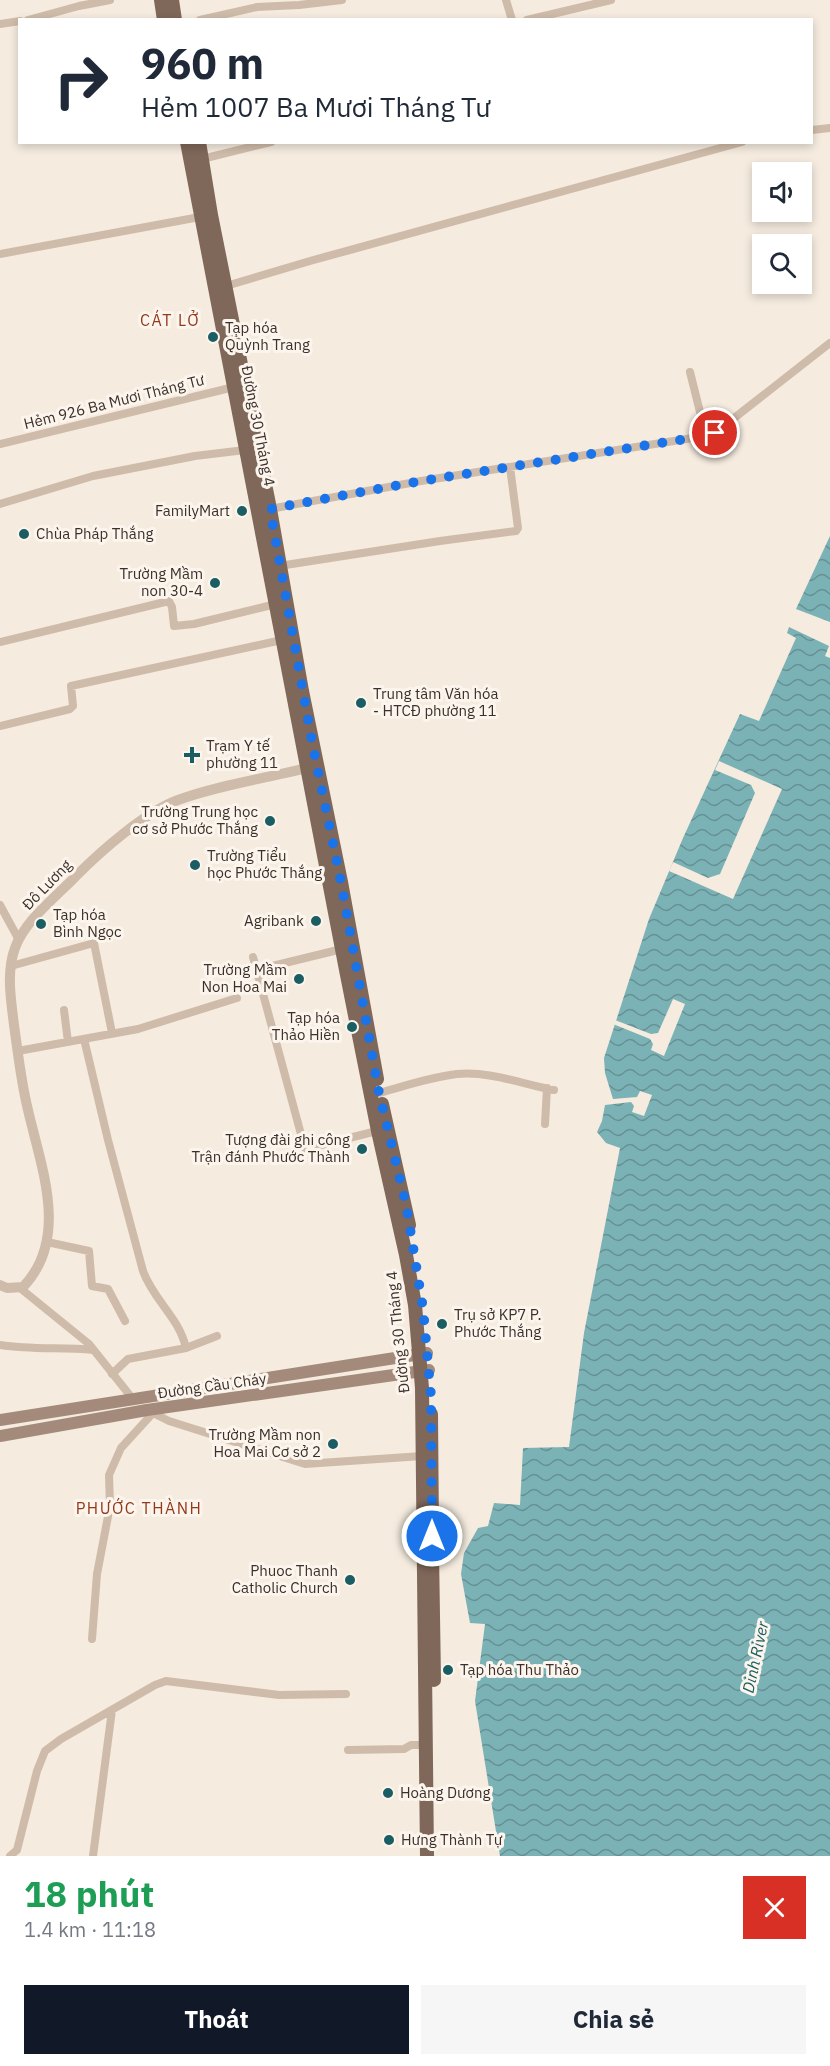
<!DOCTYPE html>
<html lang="vi">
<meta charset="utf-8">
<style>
body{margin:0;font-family:"IBM Plex Sans",sans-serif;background:#f6f6f7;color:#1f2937;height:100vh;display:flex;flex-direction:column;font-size:22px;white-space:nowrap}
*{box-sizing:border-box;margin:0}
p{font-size:20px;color:#747a83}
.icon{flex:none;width:33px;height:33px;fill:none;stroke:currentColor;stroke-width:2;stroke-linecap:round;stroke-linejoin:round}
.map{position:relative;height:1856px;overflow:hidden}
.details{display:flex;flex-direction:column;background:#fff;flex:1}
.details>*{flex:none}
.banner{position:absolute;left:18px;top:18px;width:795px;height:126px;border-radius:0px;box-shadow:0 3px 9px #0003;background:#fff;color:#1f2937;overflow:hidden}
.controls{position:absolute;left:752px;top:162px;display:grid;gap:12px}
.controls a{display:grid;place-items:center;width:60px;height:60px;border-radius:0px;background:#fff;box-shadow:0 3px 9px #0003;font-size:30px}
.pin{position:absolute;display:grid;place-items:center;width:51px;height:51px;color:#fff;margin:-26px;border:3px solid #fff;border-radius:50%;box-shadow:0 2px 6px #0007}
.me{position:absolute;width:66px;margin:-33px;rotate:0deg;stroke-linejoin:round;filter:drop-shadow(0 0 4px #0008)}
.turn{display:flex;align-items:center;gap:21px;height:126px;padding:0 24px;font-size:27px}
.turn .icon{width:78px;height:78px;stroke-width:2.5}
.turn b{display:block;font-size:42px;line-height:51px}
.round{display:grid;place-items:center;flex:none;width:63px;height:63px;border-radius:0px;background:#f6f6f7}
.headline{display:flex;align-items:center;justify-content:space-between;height:102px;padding:0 24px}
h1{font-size:36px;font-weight:700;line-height:45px;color:#1e9e55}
.cta{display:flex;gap:12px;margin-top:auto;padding:12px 24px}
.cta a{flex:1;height:69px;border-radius:0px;background:#111827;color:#fff;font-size:24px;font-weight:700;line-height:69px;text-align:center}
.cta a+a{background:#f6f6f7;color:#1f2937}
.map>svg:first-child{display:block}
</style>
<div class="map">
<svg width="830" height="1856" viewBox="0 0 830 1856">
<defs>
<pattern id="water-waves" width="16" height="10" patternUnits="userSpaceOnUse" patternTransform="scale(1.5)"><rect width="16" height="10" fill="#7bb2b6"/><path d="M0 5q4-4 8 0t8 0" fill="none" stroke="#669194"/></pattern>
</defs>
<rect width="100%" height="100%" fill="#f5ebdf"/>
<path fill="url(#water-waves)" d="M 830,536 L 830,622 L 796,609 Z
M 789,627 L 829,646 L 825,656 L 830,658 L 830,1856 L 500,1856 L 475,1701 L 485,1624 L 470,1623 L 461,1574 L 464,1553 L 478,1528 L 488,1526 L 494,1503 L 520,1505 L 523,1448 L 569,1447 L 584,1333 L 620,1148 L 606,1143 L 597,1132 L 602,1121 L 605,1105 L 631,1102 L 634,1106 L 632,1112 L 644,1116 L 652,1095 L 640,1091 L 637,1097 L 613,1099 L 605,1073 L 604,1058 L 649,919 L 683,838 L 740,714 L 759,721 L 796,638 L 787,633 Z"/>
<path fill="#f5ebdf" d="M 719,761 L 782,789 L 733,899 L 669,871 L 673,862 L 708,878 L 720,874 L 755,793 L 751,785 L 715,770 Z
M 673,999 L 685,1004 L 664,1056 L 651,1050 L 653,1044 L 650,1039 L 613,1024 L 615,1020 L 651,1034 L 658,1033 Z"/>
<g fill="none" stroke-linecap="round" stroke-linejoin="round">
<path stroke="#cfbba9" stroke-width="8" d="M 506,0 L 512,20
M 28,20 L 79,6 L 110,0
M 200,20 L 257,7 L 299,5 L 342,0
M 527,20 L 611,0
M 0,24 L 20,21
M 812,130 L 830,128
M 202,159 L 271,142
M 0,254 L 205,216
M 226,286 L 310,261 L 742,142
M 690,372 L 706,436
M 0,444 L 234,387
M 0,504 L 93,476 L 195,456 L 245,450
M 270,509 L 421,481 L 699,437 L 715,433 L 830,343
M 279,566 L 440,541 L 516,531 L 518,528 L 510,467
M 0,642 L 169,601 L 172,607 L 174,626 L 194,624 L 276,604
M 0,726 L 70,709 L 73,706 L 71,686 L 282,640
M 0,905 L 19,940
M 253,957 L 305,1149 L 381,1130
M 11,966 L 94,943 L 112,1033
M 256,970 L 342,949
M 64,1010 L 68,1042
M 84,1039 L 108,1140 L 143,1271 C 154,1301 179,1317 186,1348 L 128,1359 L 112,1374
M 18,1051 L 138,1029 L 237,998
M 379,1093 C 405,1086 430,1077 457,1074 C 490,1071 522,1084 554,1090
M 545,1124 L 547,1088
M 47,1242 L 89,1251 L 92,1286 L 108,1289 L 125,1321
M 20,1288 L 89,1344 L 132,1398
M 0,1345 C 31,1350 62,1347 93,1350
M 186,1348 L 217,1336
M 147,1410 L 169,1421 L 305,1464 L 422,1456
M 92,1639 L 97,1574 L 110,1506 L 109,1475 L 121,1448 L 152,1414
M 348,1750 L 404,1749 L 411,1745 L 426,1745
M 10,1856 L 17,1850 L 37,1771 L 45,1751 L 61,1739 L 155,1685 L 166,1681 L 279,1695 L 346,1694
M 93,1856 L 112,1710"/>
<path stroke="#cfbba9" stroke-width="10" d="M 0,1285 L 7,1288 L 23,1287 C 70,1238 41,1167 28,1110 C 21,1082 18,1053 14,1025 C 11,1000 6,972 15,948 C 25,920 56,897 76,876 C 102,850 144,813 178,800 C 222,784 269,778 315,766"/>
<path stroke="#a48a7a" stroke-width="12" d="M 0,1420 L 427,1353
M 0,1436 L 147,1410 L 429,1370"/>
<path stroke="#7f6759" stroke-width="14" d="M 161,0 L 164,20
M 172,0 L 175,20
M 187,142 L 347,975 L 378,1131 L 406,1255 L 415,1305 L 422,1388 L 427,1856
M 199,142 L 211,215 L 270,509 L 302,691 L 341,882 L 377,1079
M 382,1104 L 409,1225
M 431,1414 L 432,1533
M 432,1552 L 434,1680"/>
</g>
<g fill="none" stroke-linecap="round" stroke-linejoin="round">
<path stroke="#1a73e8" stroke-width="10" stroke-dasharray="0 18" d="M 432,1536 L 431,1396 L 423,1308 L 406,1204 L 379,1093 L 341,882 L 313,747 L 270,509 L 421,481 L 699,437 L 715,433"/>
</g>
<g fill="#1a5d62" stroke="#fcf5ed" stroke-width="2">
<circle cx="213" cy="337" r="6"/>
<circle cx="242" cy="511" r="6"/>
<circle cx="24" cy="534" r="6"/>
<circle cx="215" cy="583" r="6"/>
<circle cx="361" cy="703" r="6"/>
<path d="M189 746h6v6h6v6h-6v6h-6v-6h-6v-6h6z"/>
<circle cx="270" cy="821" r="6"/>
<circle cx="195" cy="865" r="6"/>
<circle cx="316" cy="921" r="6"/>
<circle cx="41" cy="924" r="6"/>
<circle cx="299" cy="979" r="6"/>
<circle cx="352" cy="1027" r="6"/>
<circle cx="362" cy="1149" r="6"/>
<circle cx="442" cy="1324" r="6"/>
<circle cx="333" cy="1444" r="6"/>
<circle cx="350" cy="1580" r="6"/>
<circle cx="448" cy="1670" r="6"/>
<circle cx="388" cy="1793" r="6"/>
<circle cx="389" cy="1840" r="6"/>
</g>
<g text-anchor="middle" stroke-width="6" stroke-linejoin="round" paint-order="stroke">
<g font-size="15" fill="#3c302a" stroke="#fcf5ed" text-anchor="start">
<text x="225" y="333">Tạp hóa<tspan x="225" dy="17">Quỳnh Trang</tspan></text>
<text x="230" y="516" text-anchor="end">FamilyMart</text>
<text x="36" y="539">Chùa Pháp Thắng</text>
<text x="203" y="579" text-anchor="end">Trường Mầm<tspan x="203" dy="17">non 30-4</tspan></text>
<text x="373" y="699">Trung tâm Văn hóa<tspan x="373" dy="17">- HTCĐ phường 11</tspan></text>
<text x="206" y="751">Trạm Y tế<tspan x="206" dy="17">phường 11</tspan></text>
<text x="258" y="817" text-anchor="end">Trường Trung học<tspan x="258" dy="17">cơ sở Phước Thắng</tspan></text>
<text x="207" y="861">Trường Tiểu<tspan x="207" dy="17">học Phước Thắng</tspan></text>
<text x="53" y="920">Tạp hóa<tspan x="53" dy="17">Bình Ngọc</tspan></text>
<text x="304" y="926" text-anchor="end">Agribank</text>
<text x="287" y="975" text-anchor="end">Trường Mầm<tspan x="287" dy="17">Non Hoa Mai</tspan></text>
<text x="340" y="1023" text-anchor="end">Tạp hóa<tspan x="340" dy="17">Thảo Hiền</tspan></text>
<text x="350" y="1145" text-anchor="end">Tượng đài ghi công<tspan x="350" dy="17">Trận đánh Phước Thành</tspan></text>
<text x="454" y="1320">Trụ sở KP7 P.<tspan x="454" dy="17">Phước Thắng</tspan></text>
<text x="321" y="1440" text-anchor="end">Trường Mầm non<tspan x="321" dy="17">Hoa Mai Cơ sở 2</tspan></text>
<text x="338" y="1576" text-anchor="end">Phuoc Thanh<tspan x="338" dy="17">Catholic Church</tspan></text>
<text x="460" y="1675">Tạp hóa Thu Thảo</text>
<text x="400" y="1798">Hoàng Dương</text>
<text x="401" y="1845">Hưng Thành Tự</text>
</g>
<g font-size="15" fill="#3c302a" stroke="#fcf5ed">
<text transform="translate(114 402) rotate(-14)" y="5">Hẻm 926 Ba Mươi Tháng Tư</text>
<text transform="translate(258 426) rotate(79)" y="5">Đường 30 Tháng 4</text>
<text transform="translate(47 885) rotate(-46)" y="5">Đô Lương</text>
<text transform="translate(398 1332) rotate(-96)" y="5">Đường 30 Tháng 4</text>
<text transform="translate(212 1386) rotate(-8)" y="5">Đường Cầu Cháy</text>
</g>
<g font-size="16" letter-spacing="1.5" fill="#94391a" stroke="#fcf5ed">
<text x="170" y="326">CÁT LỞ</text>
<text x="139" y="1514">PHƯỚC THÀNH</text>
</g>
<g font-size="16" font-style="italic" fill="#1a5d62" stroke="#fcf5ed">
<text transform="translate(755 1657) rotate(-78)" y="6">Dinh River</text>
</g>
</g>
</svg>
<div class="controls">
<a><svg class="icon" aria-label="sound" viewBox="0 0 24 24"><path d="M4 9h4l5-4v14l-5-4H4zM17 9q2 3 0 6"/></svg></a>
<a><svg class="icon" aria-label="search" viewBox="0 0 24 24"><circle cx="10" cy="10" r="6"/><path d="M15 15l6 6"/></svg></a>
</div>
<div class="pin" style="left:715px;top:433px;background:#d93025"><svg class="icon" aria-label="arrive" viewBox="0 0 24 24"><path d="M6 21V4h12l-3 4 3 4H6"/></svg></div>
<svg class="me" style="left:432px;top:1536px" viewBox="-20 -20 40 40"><circle r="17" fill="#1a73e8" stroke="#fff" stroke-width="3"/><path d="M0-11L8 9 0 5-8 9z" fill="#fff"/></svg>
<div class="banner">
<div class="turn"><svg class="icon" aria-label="right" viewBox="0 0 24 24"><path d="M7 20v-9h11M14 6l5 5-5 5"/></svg><div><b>960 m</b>Hẻm 1007 Ba Mươi Tháng Tư</div></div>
</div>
</div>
<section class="details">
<div class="headline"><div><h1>18 phút</h1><p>1.4 km · 11:18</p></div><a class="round" style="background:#d93025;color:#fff"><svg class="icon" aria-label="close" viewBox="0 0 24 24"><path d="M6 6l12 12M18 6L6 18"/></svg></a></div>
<div class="cta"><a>Thoát</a><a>Chia sẻ</a></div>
</section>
